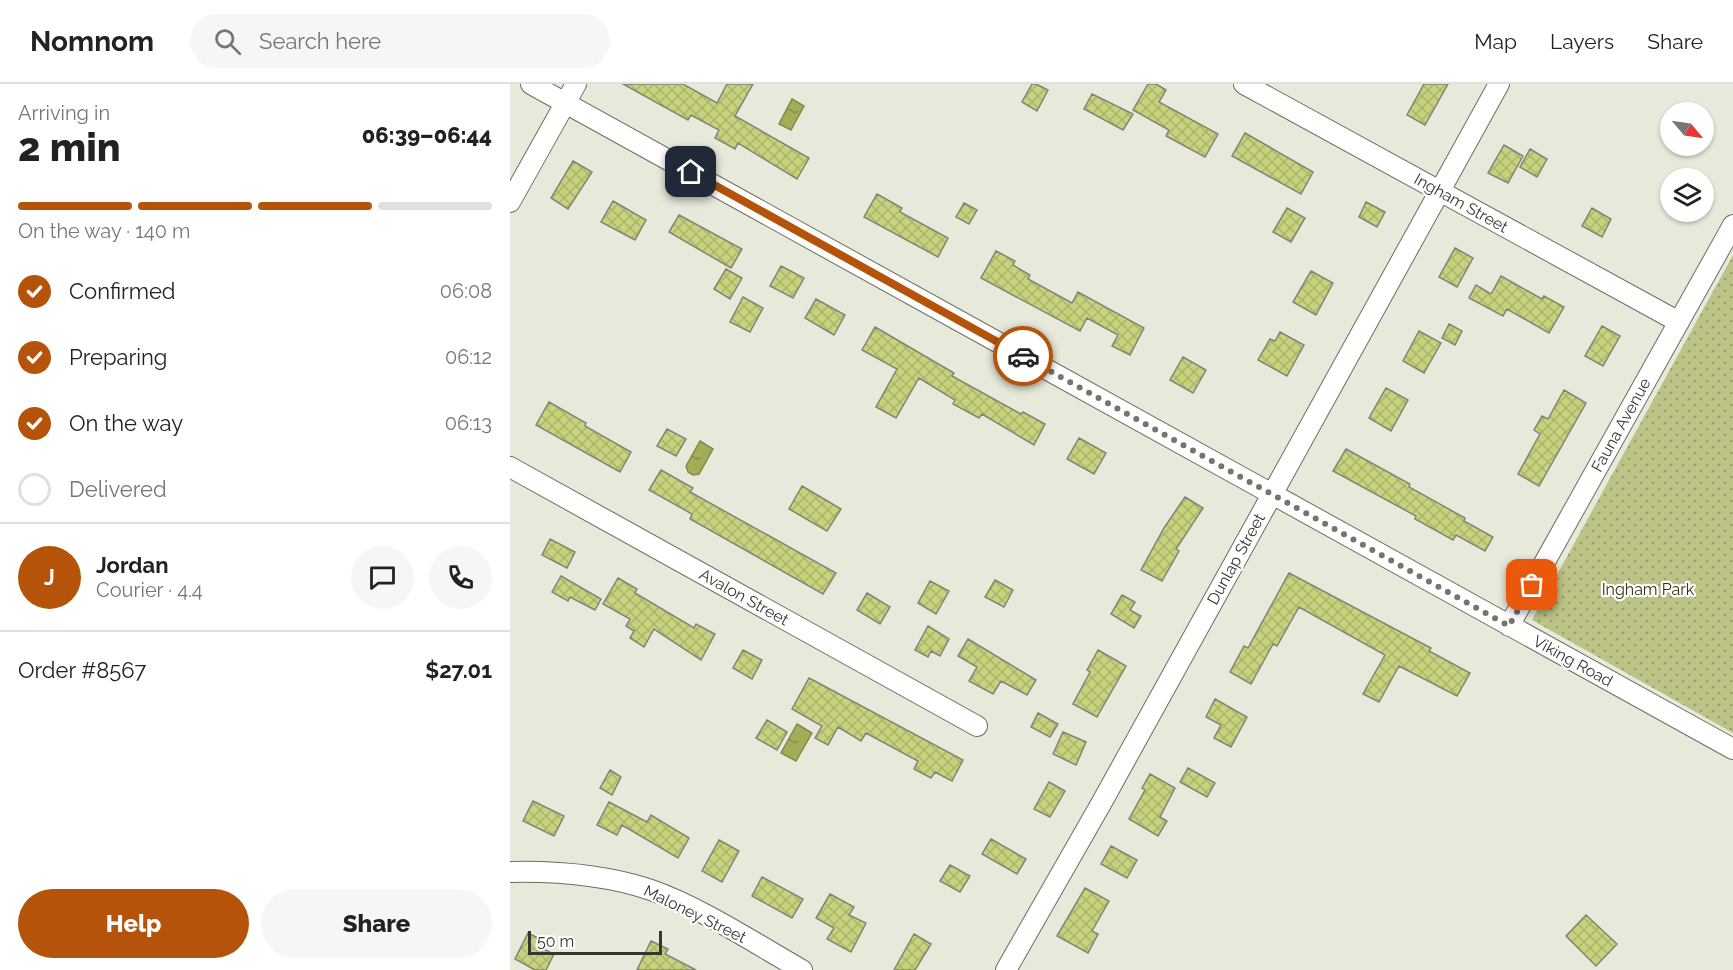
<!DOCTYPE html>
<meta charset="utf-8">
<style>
:root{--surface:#fff;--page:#f6f6f6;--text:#222;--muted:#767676;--line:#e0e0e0;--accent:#b45309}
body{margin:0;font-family:Raleway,sans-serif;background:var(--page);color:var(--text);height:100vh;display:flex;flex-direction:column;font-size:22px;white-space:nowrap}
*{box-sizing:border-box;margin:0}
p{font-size:20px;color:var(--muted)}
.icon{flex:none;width:33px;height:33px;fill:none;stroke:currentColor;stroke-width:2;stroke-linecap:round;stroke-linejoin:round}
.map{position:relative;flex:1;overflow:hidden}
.details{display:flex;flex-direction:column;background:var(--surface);width:510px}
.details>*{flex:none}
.needle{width:39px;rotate:119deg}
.buttons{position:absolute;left:1150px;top:18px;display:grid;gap:12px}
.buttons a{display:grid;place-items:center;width:54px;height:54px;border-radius:50%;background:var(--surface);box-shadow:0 2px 4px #0004;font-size:30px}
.scale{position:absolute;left:18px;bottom:15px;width:134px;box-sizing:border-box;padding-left:6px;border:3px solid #363731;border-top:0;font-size:16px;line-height:21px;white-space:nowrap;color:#363731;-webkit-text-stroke:4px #fff;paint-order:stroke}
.pin{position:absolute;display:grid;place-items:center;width:51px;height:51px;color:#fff;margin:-26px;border-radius:12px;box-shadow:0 3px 9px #0006}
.courier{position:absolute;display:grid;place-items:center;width:60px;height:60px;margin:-30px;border:4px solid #b45309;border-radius:50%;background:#fff;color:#222;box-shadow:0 2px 8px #0007}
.summary em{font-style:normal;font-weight:800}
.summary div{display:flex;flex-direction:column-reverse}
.summary{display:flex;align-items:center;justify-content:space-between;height:102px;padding:0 18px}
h1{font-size:39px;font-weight:800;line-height:45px}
.bar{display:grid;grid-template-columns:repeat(4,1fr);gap:9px 6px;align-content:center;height:72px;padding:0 18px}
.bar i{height:8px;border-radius:4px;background:var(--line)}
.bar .on{background:var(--accent)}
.bar p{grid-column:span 4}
.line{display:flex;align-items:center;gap:15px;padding:0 18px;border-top:2px solid var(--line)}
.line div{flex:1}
.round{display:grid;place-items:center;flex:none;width:63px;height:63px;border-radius:32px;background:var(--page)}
ol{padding:0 18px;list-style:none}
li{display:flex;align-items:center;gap:18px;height:66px}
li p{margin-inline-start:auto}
li .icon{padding:6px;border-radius:50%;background:var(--accent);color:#fff;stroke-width:4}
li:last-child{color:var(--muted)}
li i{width:33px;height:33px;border:3px solid var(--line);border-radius:50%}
.action{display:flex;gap:12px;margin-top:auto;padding:12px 18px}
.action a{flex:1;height:69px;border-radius:36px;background:var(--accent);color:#fff;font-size:24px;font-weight:800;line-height:69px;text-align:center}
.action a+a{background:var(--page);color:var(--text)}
header{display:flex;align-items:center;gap:36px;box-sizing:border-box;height:84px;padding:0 30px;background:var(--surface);border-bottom:2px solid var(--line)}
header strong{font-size:28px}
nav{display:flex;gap:33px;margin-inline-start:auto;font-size:21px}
.search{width:420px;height:54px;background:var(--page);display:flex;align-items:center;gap:15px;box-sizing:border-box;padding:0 21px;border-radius:33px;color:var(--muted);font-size:22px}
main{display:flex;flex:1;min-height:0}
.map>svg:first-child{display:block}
.park{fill:url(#park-dots)}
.water{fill:url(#water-ripples);stroke:#83894c;stroke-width:1.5}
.building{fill:url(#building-cross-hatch);stroke:#828477;stroke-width:1.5}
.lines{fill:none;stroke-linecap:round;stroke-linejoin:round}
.minor-casing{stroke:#6b6d60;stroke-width:22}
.minor{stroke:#fff;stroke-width:20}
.done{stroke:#74766c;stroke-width:6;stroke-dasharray:0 10.8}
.route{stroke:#b45309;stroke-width:8}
.labels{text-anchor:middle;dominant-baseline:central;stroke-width:4.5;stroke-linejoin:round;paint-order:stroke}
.street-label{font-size:16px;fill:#363731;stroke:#fff}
.park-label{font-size:16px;fill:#30330e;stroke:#fff}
</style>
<header>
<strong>Nomnom</strong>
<div class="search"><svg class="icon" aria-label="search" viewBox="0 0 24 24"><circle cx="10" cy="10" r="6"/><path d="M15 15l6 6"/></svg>Search here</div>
<nav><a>Map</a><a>Layers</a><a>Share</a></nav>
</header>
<main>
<section class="details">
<div class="summary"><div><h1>2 min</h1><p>Arriving in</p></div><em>06:39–06:44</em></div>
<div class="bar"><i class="on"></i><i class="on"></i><i class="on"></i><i></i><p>On the way · 140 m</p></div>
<ol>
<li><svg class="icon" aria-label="check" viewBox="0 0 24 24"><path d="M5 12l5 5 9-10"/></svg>Confirmed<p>06:08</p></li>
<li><svg class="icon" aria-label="check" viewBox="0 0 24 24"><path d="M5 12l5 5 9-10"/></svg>Preparing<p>06:12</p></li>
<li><svg class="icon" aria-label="check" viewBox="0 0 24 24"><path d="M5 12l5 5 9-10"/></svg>On the way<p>06:13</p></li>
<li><i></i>Delivered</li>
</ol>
<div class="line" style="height:108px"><b class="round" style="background:var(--accent);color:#fff">J</b><div><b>Jordan</b><p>Courier · 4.4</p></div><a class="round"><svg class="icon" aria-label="chat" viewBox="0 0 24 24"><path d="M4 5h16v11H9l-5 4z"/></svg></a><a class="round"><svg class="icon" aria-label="phone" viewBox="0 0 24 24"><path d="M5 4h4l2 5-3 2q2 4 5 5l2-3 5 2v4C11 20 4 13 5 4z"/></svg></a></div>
<div class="line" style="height:78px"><div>Order #8567</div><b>$27.01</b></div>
<div class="action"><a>Help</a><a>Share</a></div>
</section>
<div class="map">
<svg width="1223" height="886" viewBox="0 0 1223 886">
<defs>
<pattern id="park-dots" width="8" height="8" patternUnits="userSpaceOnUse" patternTransform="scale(1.5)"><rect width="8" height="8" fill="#bdc387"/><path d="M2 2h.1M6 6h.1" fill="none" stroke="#9a9f6f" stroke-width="1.8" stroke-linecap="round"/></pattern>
<pattern id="water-ripples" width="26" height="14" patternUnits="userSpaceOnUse" patternTransform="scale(1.5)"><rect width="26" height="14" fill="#a4ac57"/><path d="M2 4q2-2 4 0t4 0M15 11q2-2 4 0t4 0" fill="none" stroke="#868d49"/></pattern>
<pattern id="building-cross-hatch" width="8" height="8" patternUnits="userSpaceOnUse" patternTransform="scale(1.5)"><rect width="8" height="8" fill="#c8d17b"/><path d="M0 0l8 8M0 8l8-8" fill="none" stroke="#acb46b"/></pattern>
</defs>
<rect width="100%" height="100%" fill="#e7eadb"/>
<path class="park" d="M 1223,171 L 1223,649 L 1022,536 Z"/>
<path class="water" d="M 282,15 L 294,22 L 281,46 L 269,40 Z
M 190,357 L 203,365 L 189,390 L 183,391 L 178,388 L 176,382 Z
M 287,640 L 302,649 L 286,677 L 271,669 Z"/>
<path class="building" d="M 113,0 L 173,0 L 207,19 L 217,0 L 243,0 L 225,32 L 299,74 L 287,95 L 228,59 L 225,65 L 205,54 L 209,46 L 181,31 L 178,36 Z
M 522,0 L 526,0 L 538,6 L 527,27 L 512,18 Z
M 638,0 L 646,0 L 656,6 L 649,18 L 708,50 L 695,73 L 656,52 L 659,46 L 623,26 Z
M 914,0 L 938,0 L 915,41 L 897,31 Z
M 582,10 L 623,30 L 613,46 L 574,25 Z
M 735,49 L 803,88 L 791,110 L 722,72 Z
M 994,61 L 1013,72 L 998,99 L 978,89 Z
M 1020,65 L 1037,75 L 1027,93 L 1010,83 Z
M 63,77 L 82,88 L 58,125 L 41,114 Z
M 367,110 L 392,124 L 390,128 L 438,154 L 428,173 L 354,133 Z
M 103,117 L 136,136 L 125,156 L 91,138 Z
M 856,118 L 875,128 L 867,143 L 849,133 Z
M 454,119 L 467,126 L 459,140 L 446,133 Z
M 777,124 L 795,134 L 781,158 L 763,148 Z
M 1082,124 L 1101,135 L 1092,153 L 1072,142 Z
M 169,131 L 232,165 L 221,184 L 159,148 Z
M 945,164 L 963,174 L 947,203 L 929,193 Z
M 486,167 L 505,177 L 503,181 L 520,191 L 518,195 L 562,219 L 568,208 L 634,244 L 620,271 L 602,262 L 608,251 L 577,234 L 570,247 L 471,194 Z
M 271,182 L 294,194 L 283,214 L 260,202 Z
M 216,185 L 232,194 L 220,215 L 204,205 Z
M 801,187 L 823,199 L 806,231 L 783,218 Z
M 991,192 L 1032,215 L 1034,212 L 1054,223 L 1039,249 L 997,225 L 993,232 L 959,214 L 966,201 L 981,210 Z
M 233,213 L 253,224 L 240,248 L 220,238 Z
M 306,215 L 335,231 L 324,251 L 295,234 Z
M 939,240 L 952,247 L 945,261 L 932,254 Z
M 1092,242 L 1110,252 L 1093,282 L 1075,272 Z
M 365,243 L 444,289 L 442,292 L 511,330 L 513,328 L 535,340 L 524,361 L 472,330 L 469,334 L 443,320 L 445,316 L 409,294 L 386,334 L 366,323 L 387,285 L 352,266 Z
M 909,247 L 931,259 L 914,289 L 893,277 Z
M 770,248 L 794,261 L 777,292 L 748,276 L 760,255 L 765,257 Z
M 673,273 L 696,286 L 683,309 L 660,296 Z
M 876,304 L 898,316 L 881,347 L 859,334 Z
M 1054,306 L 1076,319 L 1029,402 L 1008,390 L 1030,350 L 1024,346 L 1032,332 L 1038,335 Z
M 39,318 L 76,339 L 75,342 L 121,368 L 110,388 L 26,341 Z
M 157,345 L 176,355 L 166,372 L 147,362 Z
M 569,354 L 596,369 L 584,390 L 557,375 Z
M 836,365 L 900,400 L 899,403 L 955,434 L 954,437 L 983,453 L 975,467 L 946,451 L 943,456 L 905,435 L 906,432 L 823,387 Z
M 151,386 L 183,404 L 180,408 L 326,489 L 313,510 L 180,435 L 182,430 L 139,406 Z
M 292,402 L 331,425 L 317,447 L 279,425 Z
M 675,413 L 693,424 L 666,465 L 669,467 L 652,497 L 631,486 L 654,444 Z
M 40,455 L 65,468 L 57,484 L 32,471 Z
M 779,489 L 921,564 L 919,567 L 960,589 L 947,612 L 889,582 L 869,618 L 853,610 L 875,571 L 789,523 L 767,562 L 763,560 L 741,600 L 720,588 L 734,562 L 738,564 Z
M 51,492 L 91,515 L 85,526 L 60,513 L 58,517 L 42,508 Z
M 108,494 L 127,505 L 125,509 L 184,544 L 186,540 L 205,550 L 191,576 L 144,545 L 134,563 L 120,554 L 124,547 L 116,542 L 120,535 L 93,520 Z
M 485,496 L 503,506 L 494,523 L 475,513 Z
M 420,497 L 439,507 L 426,530 L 408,519 Z
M 357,509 L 380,523 L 370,540 L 347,526 Z
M 612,511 L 625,518 L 620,526 L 631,532 L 624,544 L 601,530 Z
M 418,542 L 439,555 L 430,572 L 421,567 L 418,573 L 405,566 Z
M 458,555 L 526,596 L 517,611 L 491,597 L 483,610 L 459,597 L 467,583 L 448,572 Z
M 233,566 L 252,576 L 242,595 L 223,584 Z
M 588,566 L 616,582 L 587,633 L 563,620 L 580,588 L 577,586 Z
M 299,594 L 453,676 L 442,697 L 425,688 L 421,694 L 404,685 L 408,677 L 356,649 L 351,657 L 328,643 L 318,661 L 305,654 L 312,642 L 282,625 Z
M 705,615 L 737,633 L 721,663 L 704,654 L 711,641 L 696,633 Z
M 528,629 L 548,640 L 540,653 L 521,643 Z
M 257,636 L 277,648 L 267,666 L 246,654 Z
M 553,648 L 576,658 L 566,681 L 543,670 Z
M 678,684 L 705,699 L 697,713 L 670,698 Z
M 100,686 L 111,693 L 102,711 L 90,704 Z
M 640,690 L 665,704 L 650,733 L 657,737 L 648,752 L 619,735 L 635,706 L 632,704 Z
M 539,698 L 555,707 L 540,733 L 524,725 Z
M 23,717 L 54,732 L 44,752 L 13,737 Z
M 99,718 L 137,738 L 141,731 L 179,754 L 168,774 L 112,741 L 107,751 L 87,741 Z
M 481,755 L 516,775 L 507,790 L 472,770 Z
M 209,756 L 229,767 L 212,798 L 192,787 Z
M 601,762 L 627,776 L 617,794 L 591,780 Z
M 440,781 L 460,792 L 450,808 L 430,797 Z
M 252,793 L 293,815 L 282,834 L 242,812 Z
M 575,804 L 599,817 L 582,847 L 588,850 L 578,869 L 547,852 Z
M 320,810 L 344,823 L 339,831 L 356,839 L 341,868 L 317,855 L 324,844 L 306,834 Z
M 1076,831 L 1107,860 L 1086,882 L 1056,852 Z
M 18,849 L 32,856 L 29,863 L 44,870 L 36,886 L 25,886 L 5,875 Z
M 404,850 L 421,860 L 405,886 L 384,886 Z
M 141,857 L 158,865 L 155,870 L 186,886 L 127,886 Z"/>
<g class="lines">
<g class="minor-casing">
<path id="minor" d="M 21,0 L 1223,665
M 734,0 L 1169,238
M 0,118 L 66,0
M 0,383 L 467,642
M 999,542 L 1223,141
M 0,788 C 47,787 96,791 141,806 C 190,823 246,860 292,886
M 496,886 L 592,718 L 989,0"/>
</g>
<use href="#minor" class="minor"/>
</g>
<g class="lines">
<path class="done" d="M 513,272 L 999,542 L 1022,501"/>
<path class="route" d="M 181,88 L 513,272"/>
</g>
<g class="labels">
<g class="street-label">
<text transform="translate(951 119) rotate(29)">Ingham Street</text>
<text transform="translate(1111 341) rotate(-61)">Fauna Avenue</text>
<text transform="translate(726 475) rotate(-61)">Dunlap Street</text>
<text transform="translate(234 513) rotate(29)">Avalon Street</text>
<text transform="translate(1063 577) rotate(29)">Viking Road</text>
<text transform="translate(185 830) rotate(26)">Maloney Street</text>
</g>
<g class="park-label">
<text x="1138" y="505">Ingham Park</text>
</g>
</g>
</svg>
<div class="buttons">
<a><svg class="needle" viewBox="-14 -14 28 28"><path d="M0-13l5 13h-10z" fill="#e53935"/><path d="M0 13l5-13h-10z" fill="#767676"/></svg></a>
<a><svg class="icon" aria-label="layers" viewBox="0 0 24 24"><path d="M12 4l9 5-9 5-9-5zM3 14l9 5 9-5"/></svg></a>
</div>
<div class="scale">50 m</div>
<div class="pin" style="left:1022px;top:501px;background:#ea580c"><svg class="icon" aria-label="bag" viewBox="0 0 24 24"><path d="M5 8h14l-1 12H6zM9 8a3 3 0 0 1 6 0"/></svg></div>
<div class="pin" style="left:181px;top:88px;background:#1f2937"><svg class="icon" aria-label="home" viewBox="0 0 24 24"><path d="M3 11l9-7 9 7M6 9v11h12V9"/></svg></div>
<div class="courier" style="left:513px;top:272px"><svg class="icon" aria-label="car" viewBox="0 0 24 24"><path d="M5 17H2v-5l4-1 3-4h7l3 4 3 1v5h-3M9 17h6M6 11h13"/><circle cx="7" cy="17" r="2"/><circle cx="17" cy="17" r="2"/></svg></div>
</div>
</main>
